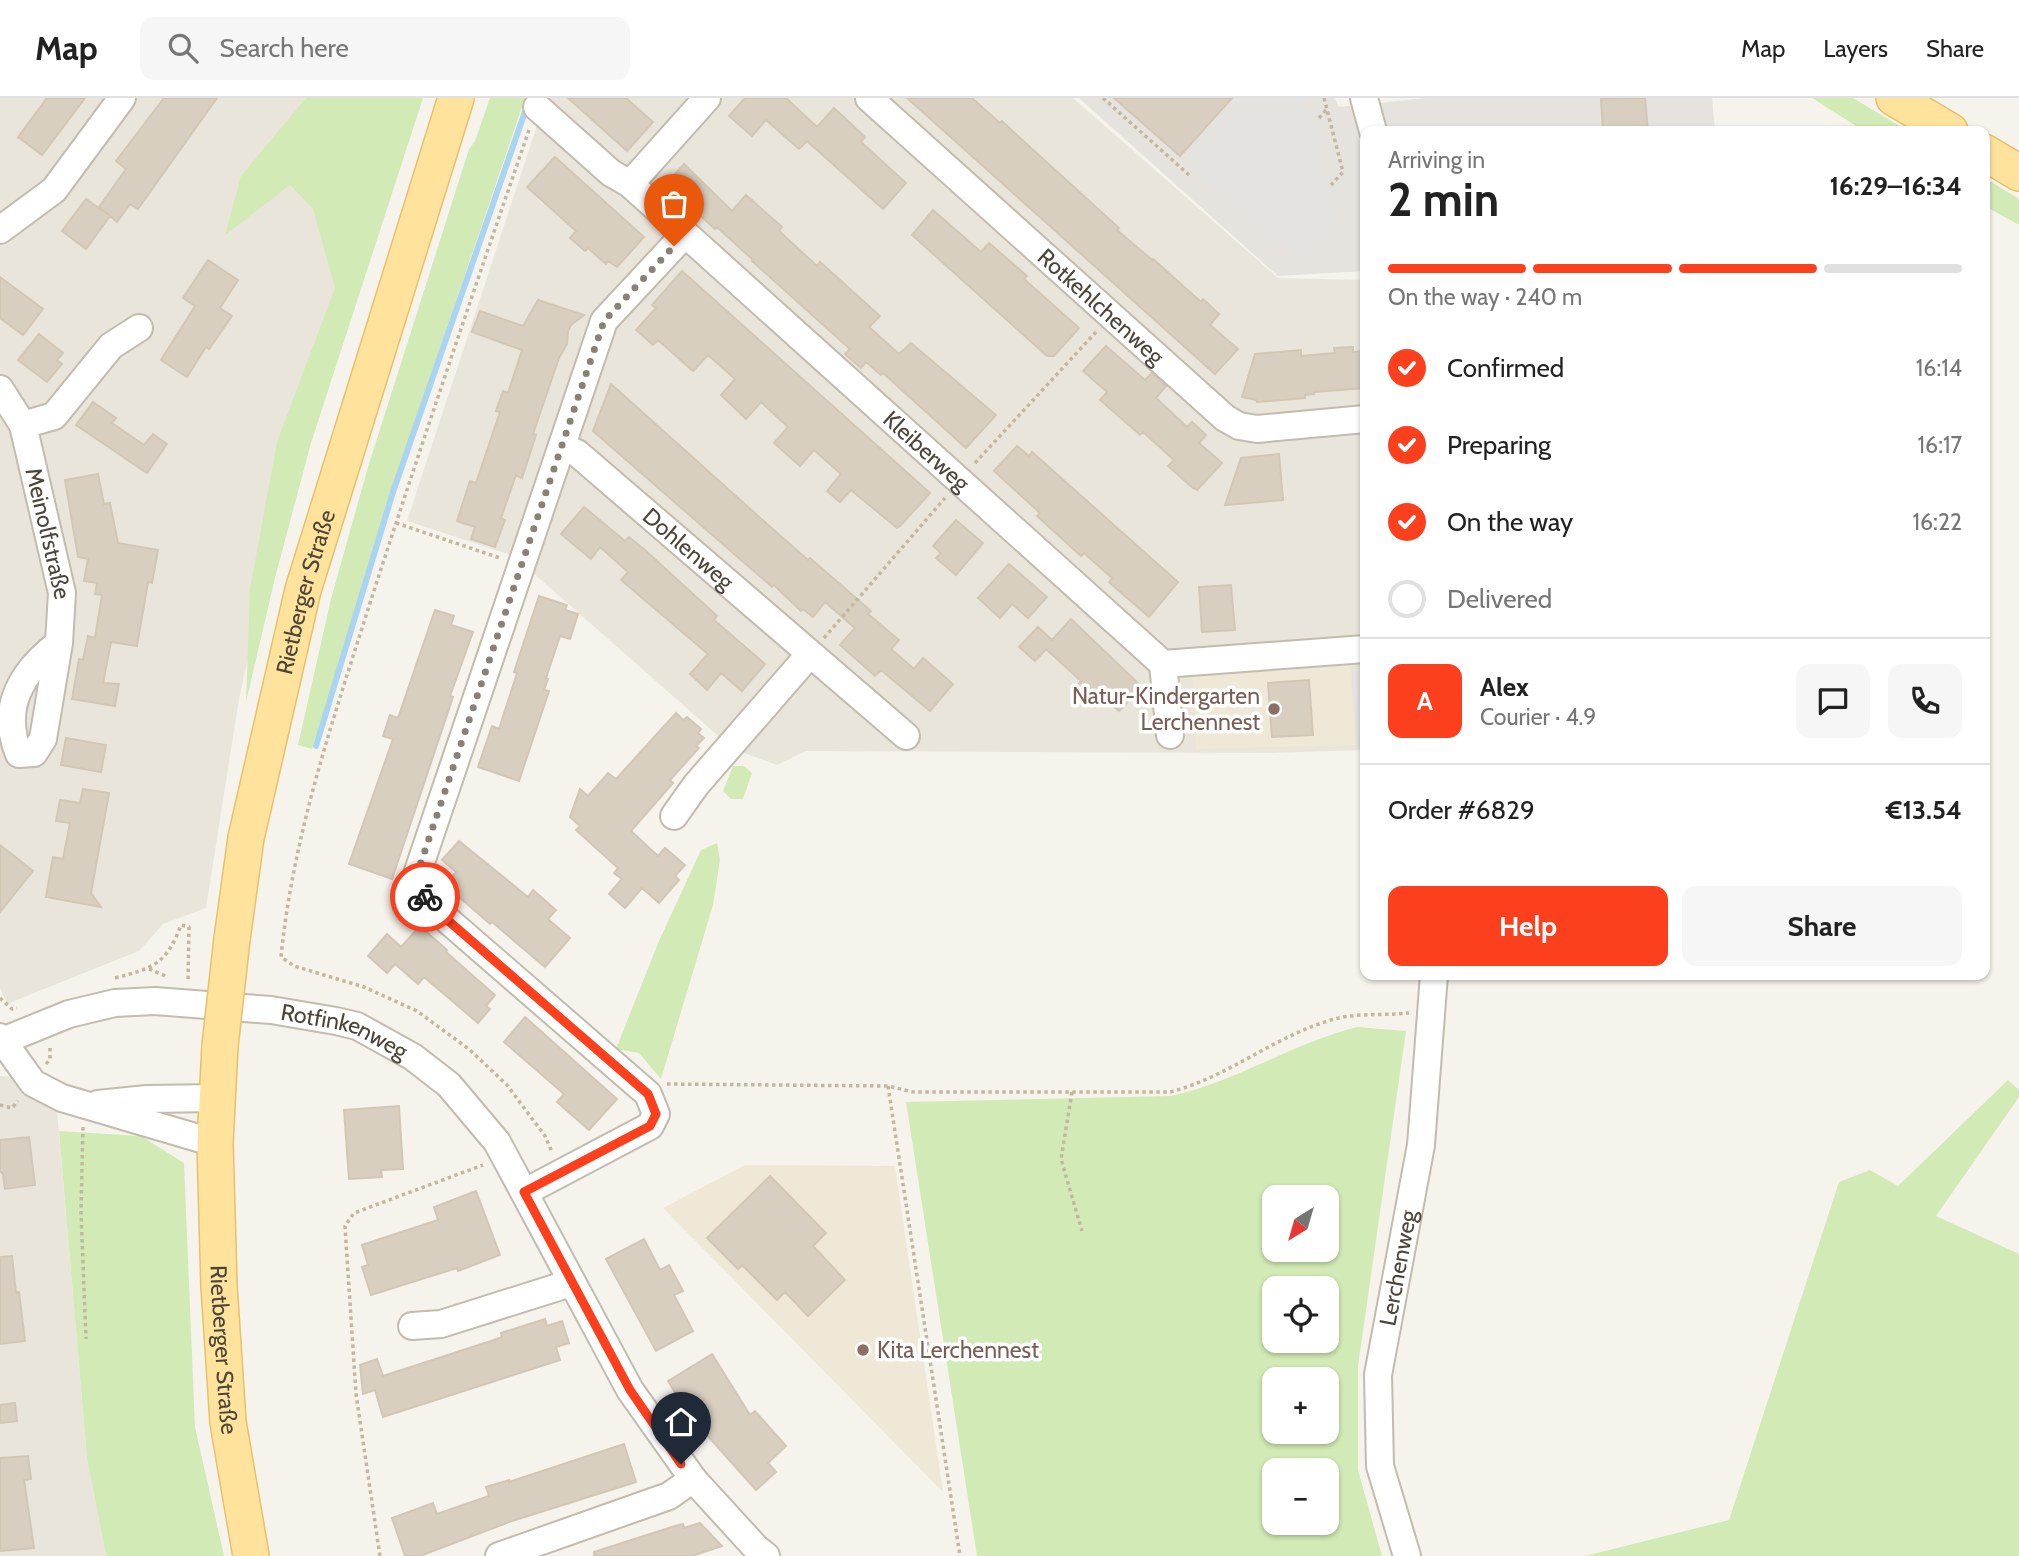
<!DOCTYPE html>
<meta charset="utf-8">
<style>
:root{--surface:#fff;--page:#f6f6f6;--text:#222;--muted:#767676;--line:#e0e0e0;--accent:#fc3f1d}
body{margin:0;font-family:Cabin,sans-serif;background:var(--page);color:var(--text);height:100vh;display:flex;flex-direction:column;font-size:26px;white-space:nowrap}
*{box-sizing:border-box;margin:0}
p{font-size:23px;color:var(--muted)}
.icon{flex:none;width:38px;height:38px;fill:none;stroke:currentColor;stroke-width:2;stroke-linecap:round;stroke-linejoin:round}
.map{position:relative;flex:1;overflow:hidden}
.details{position:absolute;left:1360px;top:28px;width:630px;height:854px;display:flex;flex-direction:column;background:var(--surface);border-radius:14px;box-shadow:0 2px 5px #0004}
.details>*{flex:none}
.needle{width:46px;rotate:217deg}
.fabs{position:absolute;left:1262px;top:1087px;display:grid;gap:14px}
.fabs a{display:grid;place-items:center;width:77px;height:77px;border-radius:14px;background:var(--surface);box-shadow:0 2px 5px #0004;font-size:35px}
.pin{position:absolute;display:grid;place-items:center;width:60px;height:60px;color:#fff;margin:-72px -30px;border-radius:50% 50% 50% 0;rotate:-45deg;box-shadow:0 0 7px #0007}
.pin .icon{rotate:45deg}
.courier{position:absolute;display:grid;place-items:center;width:70px;height:70px;margin:-35px;border:5px solid #fc3f1d;border-radius:50%;background:#fff;color:#222;box-shadow:0 2px 9px #0007}
.summary em{font-style:normal;font-weight:800}
.summary div{display:flex;flex-direction:column-reverse}
.summary{display:flex;align-items:center;justify-content:space-between;height:119px;padding:0 28px}
h1{font-size:46px;font-weight:800;line-height:52px}
.bar{display:grid;grid-template-columns:repeat(4,1fr);gap:10px 7px;align-content:center;height:84px;padding:0 28px}
.bar i{height:9px;border-radius:5px;background:var(--line)}
.bar .on{background:var(--accent)}
.bar p{grid-column:span 4}
.line{display:flex;align-items:center;gap:18px;padding:0 28px;border-top:2px solid var(--line)}
.line div{flex:1}
.round{display:grid;place-items:center;flex:none;width:74px;height:74px;border-radius:14px;background:var(--page)}
ol{padding:0 28px;list-style:none}
li{display:flex;align-items:center;gap:21px;height:77px}
li p{margin-inline-start:auto}
li .icon{padding:7px;border-radius:50%;background:var(--accent);color:#fff;stroke-width:4}
li:last-child{color:var(--muted)}
li i{width:38px;height:38px;border:4px solid var(--line);border-radius:50%}
.cta{display:flex;gap:14px;margin-top:auto;padding:14px 28px}
.cta a{flex:1;height:80px;border-radius:14px;background:var(--accent);color:#fff;font-size:28px;font-weight:800;line-height:80px;text-align:center}
.cta a+a{background:var(--page);color:var(--text)}
header{display:flex;align-items:center;gap:42px;box-sizing:border-box;height:98px;padding:0 35px;background:var(--surface);border-bottom:2px solid var(--line)}
header strong{font-size:33px}
nav{display:flex;gap:38px;margin-inline-start:auto;font-size:24px}
.search{width:490px;height:63px;background:var(--page);display:flex;align-items:center;gap:18px;box-sizing:border-box;padding:0 24px;border-radius:14px;color:var(--muted);font-size:26px}
.map>svg:first-child{display:block}
.residential{fill:#eae5da}
.industrial{fill:#e6e2dd}
.education{fill:#efe8d6}
.green{fill:#d2eab5;fill-rule:evenodd}
.parking{fill:#e5e3e0}
.lines{fill:none;stroke-linecap:round;stroke-linejoin:round}
.stream{stroke:#a9d4f2;stroke-width:6}
.building{fill:#d8cfc1;stroke:#d3c7b4;stroke-width:2}
.minor-casing{stroke:#c2bbae;stroke-width:30}
.major-casing{stroke:#e6c16a;stroke-width:38}
.path{stroke:#c4b79f;stroke-width:3.5;stroke-dasharray:3.5 3.5;stroke-linecap:butt}
.minor{stroke:#fff;stroke-width:26}
.major{stroke:#ffe39c;stroke-width:35}
.major-bridge-casing{stroke:#e6c16a;stroke-width:38;stroke-linecap:butt}
.major-bridge{stroke:#ffe39c;stroke-width:35}
.done{stroke:#878178;stroke-width:7;stroke-dasharray:0 12.6}
.route{stroke:#fc3f1d;stroke-width:9}
.education-dot{fill:#8d6e63;stroke:#fff;stroke-width:2.5}
.labels{text-anchor:middle;dominant-baseline:central;stroke-width:7;stroke-linejoin:round;paint-order:stroke}
.street-label{font-size:23px;fill:#4b4439;stroke:#fff}
.education-label{font-size:23px;fill:#785e54;stroke:#fff;text-anchor:end}
</style>
<header>
<strong>Map</strong>
<div class="search"><svg class="icon" aria-label="search" viewBox="0 0 24 24"><circle cx="10" cy="10" r="6"/><path d="M15 15l6 6"/></svg>Search here</div>
<nav><a>Map</a><a>Layers</a><a>Share</a></nav>
</header>
<div class="map">
<svg width="2019" height="1458" viewBox="0 0 2019 1458">
<rect width="100%" height="100%" fill="#f6f3ec"/>
<path class="residential" d="M 0,0 L 408,0 L 266,479 L 239,601 L 206,810 L 163,826 L 139,853 L 7,906 L 0,890 Z
M 546,0 L 1073,0 L 1278,180 L 1365,182 L 1365,652 L 1268,655 L 806,653 L 777,667 L 733,651 L 514,458 L 407,423 Z
M 0,978 L 16,979 L 57,1012 L 87,1360 L 106,1458 L 0,1458 Z"/>
<path class="industrial" d="M 1079,0 L 1335,0 L 1339,9 L 1426,0 L 1712,0 L 1715,33 L 1365,33 L 1365,173 L 1278,178 Z"/>
<path class="education" d="M 1349,560 L 1356,647 L 1196,651 L 1193,574 Z
M 745,1067 L 895,1068 L 943,1394 L 663,1110 Z"/>
<path class="green" d="M 306,0 L 423,0 L 311,345 L 275,480 L 246,604 L 250,491 L 277,344 L 335,190 L 313,111 L 290,87 L 225,137 L 241,78 Z
M 490,0 L 525,0 L 414,327 L 312,651 L 298,647 L 331,501 L 368,369 L 469,51 L 475,43 Z
M 1812,0 L 1853,0 L 1908,33 L 1864,33 Z
M 1985,80 L 2019,101 L 2019,127 L 1985,108 Z
M 733,668 L 744,668 L 752,675 L 743,701 L 731,701 L 723,693 Z
M 717,745 L 720,762 L 713,807 L 661,981 L 639,955 L 616,951 L 659,843 L 701,752 Z
M 1357,929 L 1406,933 L 1358,1268 L 1358,1372 L 1382,1458 L 977,1458 L 906,1004 L 1171,998 C 1236,984 1293,945 1357,929 ZM 1326,1099 L 1326,1152 L 1274,1152 L 1274,1099 ZM 1274,1190 L 1326,1190 L 1326,1242 L 1274,1242 ZM 1326,1281 L 1326,1334 L 1274,1334 L 1274,1281 ZM 1326,1372 L 1326,1424 L 1274,1424 L 1274,1372 Z
M 2008,982 L 2019,992 L 2019,999 L 1936,1118 L 2019,1156 L 2019,1458 L 1585,1458 L 1729,1422 L 1839,1084 L 1870,1072 L 1898,1088 Z
M 59,1033 L 141,1038 L 184,1065 L 195,1329 L 224,1458 L 106,1458 L 87,1360 Z"/>
<path class="parking" d="M 1235,0 L 1306,0 L 1303,5 L 1328,27 L 1312,45 L 1325,57 L 1313,71 L 1339,93 L 1324,110 L 1337,122 L 1300,164 L 1182,60 Z
M 1351,572 L 1365,573 L 1365,648 L 1357,648 Z"/>
<g class="lines">
<path class="stream" d="M 316,648 L 393,394 L 527,8"/>
</g>
<path class="building" d="M 47,0 L 85,0 L 42,57 L 18,39 Z
M 164,0 L 217,0 L 138,111 L 130,106 L 117,124 L 110,118 L 86,151 L 62,133 L 86,101 L 110,118 L 99,109 L 126,71 L 116,63 Z
M 568,0 L 626,0 L 653,24 L 627,53 Z
M 745,0 L 786,0 L 817,29 L 834,10 L 865,39 L 861,44 L 906,85 L 883,111 L 807,43 L 799,51 L 766,22 L 752,38 L 729,18 Z
M 907,0 L 972,0 L 1000,25 L 1002,23 L 1019,39 L 1119,130 L 1117,132 L 1152,162 L 1153,161 L 1201,204 L 1203,201 L 1219,216 L 1210,227 L 1238,251 L 1215,276 Z
M 1114,0 L 1232,0 L 1180,58 Z
M 1645,0 L 1648,33 L 1603,33 L 1601,1 Z
M 555,59 L 644,139 L 617,169 L 608,163 L 606,166 L 588,150 L 585,153 L 570,140 L 576,133 L 527,89 Z
M 684,66 L 732,113 L 746,97 L 782,129 L 779,133 L 817,168 L 820,164 L 880,218 L 869,229 L 899,256 L 911,245 L 996,317 L 966,350 L 883,275 L 881,277 L 866,264 L 861,270 L 845,256 L 850,251 L 752,163 L 753,162 L 717,129 L 715,131 L 666,86 Z
M 933,112 L 981,154 L 989,145 L 1027,178 L 1024,181 L 1079,230 L 1054,258 L 1047,258 L 912,137 Z
M 208,162 L 238,182 L 220,210 L 232,218 L 209,251 L 206,249 L 187,279 L 161,262 L 195,208 L 183,200 Z
M 682,173 L 930,395 L 901,427 L 897,430 L 851,392 L 840,404 L 827,393 L 841,376 L 814,352 L 800,368 L 774,345 L 788,329 L 761,304 L 746,321 L 721,297 L 735,281 L 708,257 L 693,273 L 658,242 L 653,247 L 636,232 L 656,210 L 652,207 Z
M 0,179 L 43,211 L 23,237 L 0,220 Z
M 538,202 L 584,217 L 571,227 L 568,233 L 567,246 L 559,260 L 533,336 L 536,337 L 522,380 L 516,377 L 501,420 L 505,422 L 495,449 L 471,441 L 475,429 L 457,423 L 470,383 L 476,385 L 500,314 L 496,313 L 503,293 L 508,295 L 522,252 L 472,234 L 480,213 L 523,228 Z
M 39,236 L 63,255 L 57,262 L 62,266 L 47,284 L 18,262 Z
M 1106,248 L 1145,282 L 1152,275 L 1166,288 L 1156,300 L 1187,329 L 1192,324 L 1206,337 L 1199,345 L 1222,365 L 1197,392 L 1195,390 L 1194,391 L 1168,368 L 1174,362 L 1143,334 L 1140,337 L 1100,302 L 1107,294 L 1083,273 Z
M 1353,249 L 1353,254 L 1363,253 L 1365,290 L 1314,294 L 1314,296 L 1305,297 L 1305,300 L 1257,304 L 1256,302 L 1242,299 L 1255,256 L 1301,252 L 1301,258 L 1335,255 L 1334,250 Z
M 611,286 L 776,434 L 808,462 L 810,460 L 871,513 L 868,516 L 899,542 L 891,551 L 914,571 L 923,560 L 953,586 L 930,613 L 881,572 L 875,578 L 840,547 L 855,530 L 825,504 L 813,519 L 803,511 L 801,513 L 774,487 L 772,489 L 593,333 Z
M 93,304 L 116,320 L 112,325 L 144,347 L 153,336 L 167,346 L 147,375 L 76,327 Z
M 1017,348 L 1029,358 L 1032,354 L 1178,484 L 1149,519 L 1109,484 L 1112,480 L 1084,455 L 1081,458 L 1037,418 L 1040,415 L 994,373 Z
M 1279,356 L 1283,402 L 1225,407 L 1241,360 Z
M 98,376 L 104,406 L 110,405 L 118,445 L 158,452 L 152,485 L 148,484 L 137,548 L 111,544 L 103,585 L 119,586 L 115,608 L 72,601 L 79,561 L 83,562 L 88,538 L 95,540 L 102,497 L 95,496 L 97,485 L 84,483 L 88,461 L 78,459 L 65,382 Z
M 584,409 L 625,443 L 629,439 L 646,453 L 717,518 L 714,522 L 765,566 L 742,593 L 721,575 L 707,592 L 690,576 L 708,556 L 621,482 L 628,474 L 600,449 L 591,461 L 561,436 Z
M 956,422 L 983,445 L 956,477 L 936,460 L 941,455 L 933,448 Z
M 1009,466 L 1047,499 L 1028,520 L 1012,506 L 1000,520 L 978,500 Z
M 1231,487 L 1235,532 L 1202,534 L 1199,489 Z
M 539,498 L 567,507 L 565,512 L 578,516 L 570,541 L 560,538 L 546,580 L 548,581 L 544,592 L 549,593 L 519,683 L 478,669 L 492,628 L 499,631 L 517,575 L 514,574 Z
M 435,512 L 454,518 L 451,527 L 473,534 L 450,598 L 453,599 L 392,781 L 349,766 L 393,641 L 383,638 L 390,617 L 398,620 Z
M 1071,521 L 1142,589 L 1119,613 L 1102,598 L 1096,605 L 1077,588 L 1081,583 L 1046,551 L 1035,563 L 1019,549 L 1038,529 L 1052,542 Z
M 1309,582 L 1313,637 L 1272,639 L 1268,585 Z
M 676,615 L 683,622 L 687,619 L 701,631 L 698,635 L 704,640 L 696,648 L 699,650 L 670,682 L 673,685 L 631,733 L 658,758 L 665,750 L 685,767 L 675,778 L 679,782 L 659,805 L 642,790 L 625,810 L 609,796 L 622,781 L 614,775 L 618,770 L 576,732 L 580,728 L 570,719 L 580,691 L 588,698 L 608,675 L 616,681 Z
M 66,640 L 106,647 L 101,674 L 61,667 Z
M 83,691 L 109,695 L 91,795 L 101,809 L 46,799 L 53,759 L 63,761 L 70,725 L 56,723 L 60,702 L 80,705 Z
M 459,743 L 528,799 L 533,792 L 556,812 L 548,821 L 570,840 L 545,869 L 492,824 L 490,826 L 445,787 L 456,774 L 442,762 Z
M 0,747 L 33,773 L 0,814 Z
M 420,828 L 447,852 L 446,854 L 495,897 L 486,908 L 490,911 L 478,925 L 424,879 L 418,886 L 395,866 L 387,875 L 368,858 L 387,836 L 401,849 Z
M 525,919 L 617,1001 L 589,1032 L 557,1004 L 564,996 L 504,944 Z
M 399,1008 L 403,1071 L 381,1072 L 382,1079 L 349,1081 L 344,1012 Z
M 29,1039 L 35,1087 L 5,1091 L 3,1076 L 0,1073 L 0,1042 Z
M 770,1078 L 826,1135 L 813,1148 L 845,1182 L 808,1218 L 785,1194 L 777,1202 L 742,1167 L 738,1171 L 707,1140 Z
M 476,1093 L 500,1157 L 458,1173 L 457,1170 L 371,1197 L 362,1169 L 368,1167 L 362,1147 L 438,1122 L 434,1109 Z
M 644,1141 L 660,1172 L 669,1167 L 683,1193 L 674,1197 L 693,1233 L 656,1253 L 606,1161 Z
M 12,1158 L 16,1195 L 19,1194 L 25,1243 L 0,1246 L 0,1159 Z
M 545,1221 L 547,1228 L 562,1223 L 569,1245 L 556,1249 L 560,1262 L 383,1319 L 375,1292 L 363,1296 L 360,1267 L 377,1261 L 383,1278 L 491,1243 L 502,1239 L 501,1235 Z
M 712,1256 L 750,1317 L 755,1313 L 786,1348 L 768,1365 L 776,1374 L 756,1392 L 698,1327 L 696,1328 L 668,1283 Z
M 15,1305 L 17,1323 L 0,1325 L 0,1307 Z
M 624,1346 L 636,1384 L 512,1423 L 420,1458 L 405,1458 L 392,1420 L 433,1405 L 437,1416 L 489,1398 L 486,1389 L 509,1382 L 509,1384 Z
M 28,1358 L 31,1381 L 24,1382 L 34,1450 L 0,1453 L 0,1360 Z
M 700,1425 L 722,1448 L 692,1458 L 594,1458 L 594,1454 L 675,1428 L 683,1426 L 684,1430 Z"/>
<g class="lines">
<g class="minor-casing">
<g id="minor">
<path id="s1" d="M 869,0 L 1225,320 L 1239,328 L 1257,331 L 1365,321"/>
<path d="M 1364,0 L 1373,33"/>
<path id="s2" d="M 537,9 L 611,75 L 630,86 L 1163,566 L 1365,551"/>
<path d="M 630,86 L 707,0"/>
<path d="M 0,132 L 54,92 L 122,0"/>
<path id="s3" d="M 0,291 L 23,327 L 62,495 L 59,545 L 43,641 L 34,655 L 19,656 C 0,610 21,574 59,545"/>
<path d="M 23,327 L 54,318 L 111,248 L 139,230"/>
<path id="s4" d="M 562,349 L 577,355 L 906,638"/>
<path d="M 1163,566 L 1170,637"/>
<path d="M 674,718 L 696,687 L 809,557"/>
<path d="M 0,939 L 33,985 L 62,1000 L 215,1045"/>
<path id="s5" d="M 0,944 L 69,916 L 115,905 L 155,903 L 271,912 L 336,923 L 357,928 L 413,959 L 449,987 L 497,1044 L 630,1292 L 693,1381 L 756,1450 L 766,1458"/>
<path d="M 98,1006 L 147,1001 L 218,1000"/>
<path d="M 525,1094 L 650,1028 L 656,1016 L 648,996 L 429,806 L 415,782 L 604,223 L 685,136"/>
<path d="M 412,1228 L 441,1226 L 571,1185"/>
<path d="M 499,1458 L 669,1398 L 693,1381"/>
<path id="s6" d="M 1407,1458 L 1380,1368 L 1378,1277 L 1421,1047 L 1434,877"/>
</g>
</g>
<g class="major-casing">
<g id="major">
<path d="M 1894,0 L 1950,33"/>
<path d="M 1984,54 L 2019,75"/>
<path id="s7" d="M 232,841 L 246,740 L 303,492 L 456,0"/>
<path id="s8" d="M 220,948 L 215,1045 L 219,1188 L 228,1324 L 251,1458"/>
</g>
</g>
<path class="path" d="M 1103,0 L 1189,77
M 1324,0 L 1343,74 L 1331,87
M 1319,20 L 1327,11
M 529,32 C 475,189 421,347 370,505 C 333,622 293,737 281,859 L 294,868 L 364,889 L 417,913 L 470,952 L 507,987 L 545,1038 L 552,1054
M 975,365 L 1096,234
M 396,425 L 500,460
M 824,540 L 945,400
M 149,871 L 168,879
M 115,880 C 153,870 166,867 181,827 L 189,829 L 188,883
M 0,900 L 12,911 L 17,910
M 46,966 L 50,961 L 50,948
M 667,986 L 888,988 L 913,994 L 1170,994 C 1226,980 1272,940 1328,923 C 1353,914 1382,918 1409,915
M 888,988 L 960,1458
M 1072,994 L 1061,1061 L 1082,1133
M 0,1007 L 12,1010 L 18,1003
M 83,1029 L 81,1113 L 86,1241
M 380,1458 L 356,1296 L 345,1128 L 354,1115 L 483,1067"/>
<use href="#minor" class="minor"/>
<use href="#major" class="major"/>
<g class="major-bridge-casing">
<path id="major-bridge" d="M 220,948 L 232,841"/>
</g>
<use href="#major-bridge" class="major-bridge"/>
</g>
<g class="lines">
<path class="done" d="M 425,799 L 415,782 L 604,223 L 674,148"/>
<path class="route" d="M 425,799 L 429,806 L 648,996 L 656,1016 L 650,1028 L 524,1094 L 630,1292 L 681,1366"/>
</g>
<g class="education-dot">
<circle cx="1274" cy="611" r="7"/>
<circle cx="863" cy="1252" r="7"/>
</g>
<g class="labels">
<g class="street-label">
<text stroke="none"><textPath href="#s1" startOffset="312">Rotkehlchenweg</textPath></text>
<text stroke="none"><textPath href="#s2" startOffset="520">Kleiberweg</textPath></text>
<text stroke="none"><textPath href="#s3" startOffset="154">Meinolfstraße</textPath></text>
<text stroke="none"><textPath href="#s4" startOffset="163">Dohlenweg</textPath></text>
<text stroke="none"><textPath href="#s7" startOffset="355">Rietberger Straße</textPath></text>
<text stroke="none"><textPath href="#s5" startOffset="355">Rotfinkenweg</textPath></text>
<text stroke="none"><textPath href="#s6" startOffset="294">Lerchenweg</textPath></text>
<text stroke="none"><textPath href="#s8" startOffset="304">Rietberger Straße</textPath></text>
</g>
<g class="education-label">
<text x="1260" y="598">Natur-Kindergarten<tspan x="1260" dy="26">Lerchennest</tspan></text>
<text x="877" y="1252" text-anchor="start">Kita Lerchennest</text>
</g>
</g>
</svg>
<div class="fabs">
<a><svg class="needle" viewBox="-14 -14 28 28"><path d="M0-13l5 13h-10z" fill="#e53935"/><path d="M0 13l5-13h-10z" fill="#767676"/></svg></a>
<a><svg class="icon" aria-label="locate" viewBox="0 0 24 24"><circle cx="12" cy="12" r="6"/><path d="M12 2v4M12 18v4M2 12h4M18 12h4"/></svg></a>
<a>+</a>
<a>−</a>
</div>
<div class="pin" style="left:674px;top:148px;background:#ea580c"><svg class="icon" aria-label="bag" viewBox="0 0 24 24"><path d="M5 8h14l-1 12H6zM9 8a3 3 0 0 1 6 0"/></svg></div>
<div class="pin" style="left:681px;top:1366px;background:#1f2937"><svg class="icon" aria-label="home" viewBox="0 0 24 24"><path d="M3 11l9-7 9 7M6 9v11h12V9"/></svg></div>
<div class="courier" style="left:425px;top:799px"><svg class="icon" aria-label="bike" viewBox="0 0 24 24"><circle cx="6" cy="16" r="4"/><circle cx="18" cy="16" r="4"/><path d="M6 16l4-8h5l3 8M10 8l3 8H6M13 5h3"/></svg></div>
<section class="details">
<div class="summary"><div><h1>2 min</h1><p>Arriving in</p></div><em>16:29–16:34</em></div>
<div class="bar"><i class="on"></i><i class="on"></i><i class="on"></i><i></i><p>On the way · 240 m</p></div>
<ol>
<li><svg class="icon" aria-label="check" viewBox="0 0 24 24"><path d="M5 12l5 5 9-10"/></svg>Confirmed<p>16:14</p></li>
<li><svg class="icon" aria-label="check" viewBox="0 0 24 24"><path d="M5 12l5 5 9-10"/></svg>Preparing<p>16:17</p></li>
<li><svg class="icon" aria-label="check" viewBox="0 0 24 24"><path d="M5 12l5 5 9-10"/></svg>On the way<p>16:22</p></li>
<li><i></i>Delivered</li>
</ol>
<div class="line" style="height:126px"><b class="round" style="background:var(--accent);color:#fff">A</b><div><b>Alex</b><p>Courier · 4.9</p></div><a class="round"><svg class="icon" aria-label="chat" viewBox="0 0 24 24"><path d="M4 5h16v11H9l-5 4z"/></svg></a><a class="round"><svg class="icon" aria-label="phone" viewBox="0 0 24 24"><path d="M5 4h4l2 5-3 2q2 4 5 5l2-3 5 2v4C11 20 4 13 5 4z"/></svg></a></div>
<div class="line" style="height:91px"><div>Order #6829</div><b>€13.54</b></div>
<div class="cta"><a>Help</a><a>Share</a></div>
</section>
</div>
